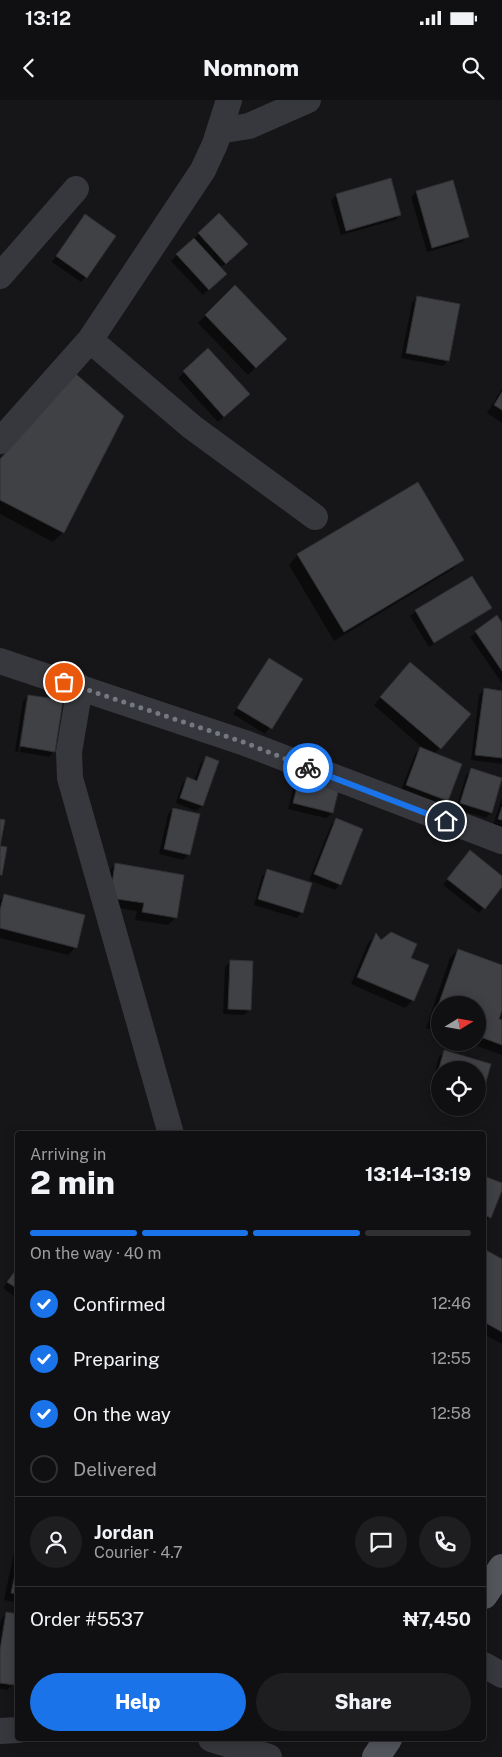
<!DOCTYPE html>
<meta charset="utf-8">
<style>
:root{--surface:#101012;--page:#1e1e20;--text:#f1f3f6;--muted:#9c9d9f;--line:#303032;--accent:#1a73e8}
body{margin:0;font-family:"Public Sans",sans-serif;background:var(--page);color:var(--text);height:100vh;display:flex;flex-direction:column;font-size:19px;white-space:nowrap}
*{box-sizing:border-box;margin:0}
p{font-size:16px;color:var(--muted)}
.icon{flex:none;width:28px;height:28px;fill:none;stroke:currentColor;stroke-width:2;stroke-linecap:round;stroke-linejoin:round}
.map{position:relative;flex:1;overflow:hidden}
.panel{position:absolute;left:15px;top:1031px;width:471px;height:610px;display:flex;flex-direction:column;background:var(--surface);border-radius:5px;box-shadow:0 2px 12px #0003,0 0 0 1px var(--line)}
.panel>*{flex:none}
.needle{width:32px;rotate:79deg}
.tools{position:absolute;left:431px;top:896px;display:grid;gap:10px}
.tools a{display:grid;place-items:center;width:55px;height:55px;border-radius:50%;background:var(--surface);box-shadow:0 2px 12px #0003,0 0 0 1px var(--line);font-size:25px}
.pin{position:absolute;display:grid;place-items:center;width:42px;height:42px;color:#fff;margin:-21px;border:2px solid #fff;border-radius:50%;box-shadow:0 1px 5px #0007}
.courier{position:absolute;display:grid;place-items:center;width:50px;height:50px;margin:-25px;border:4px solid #1a73e8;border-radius:50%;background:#fff;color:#222;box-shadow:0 1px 6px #0007}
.overview em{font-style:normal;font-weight:800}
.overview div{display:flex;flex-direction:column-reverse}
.overview{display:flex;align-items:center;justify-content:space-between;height:85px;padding:0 15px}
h1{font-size:32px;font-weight:800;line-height:38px}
.bar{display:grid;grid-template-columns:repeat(4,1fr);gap:8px 5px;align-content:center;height:60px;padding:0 15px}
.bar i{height:6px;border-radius:4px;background:var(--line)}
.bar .active{background:var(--accent)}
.bar p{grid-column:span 4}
.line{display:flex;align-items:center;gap:12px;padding:0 15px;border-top:1px solid var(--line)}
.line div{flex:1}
.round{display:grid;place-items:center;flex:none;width:52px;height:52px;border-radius:26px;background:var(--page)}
ol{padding:0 15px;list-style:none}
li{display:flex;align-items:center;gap:15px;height:55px}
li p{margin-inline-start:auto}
li .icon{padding:5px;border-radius:50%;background:var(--accent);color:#fff;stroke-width:4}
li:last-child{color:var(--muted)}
li i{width:28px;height:28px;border:2px solid var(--line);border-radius:50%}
.primary-button{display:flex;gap:10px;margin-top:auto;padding:10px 15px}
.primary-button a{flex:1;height:58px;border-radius:30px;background:var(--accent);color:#fff;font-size:20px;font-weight:800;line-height:58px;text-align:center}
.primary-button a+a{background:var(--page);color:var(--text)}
.status{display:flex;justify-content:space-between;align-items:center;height:35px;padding:0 25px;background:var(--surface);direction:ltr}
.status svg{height:14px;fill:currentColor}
header{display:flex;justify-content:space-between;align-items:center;height:65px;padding:0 15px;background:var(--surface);font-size:22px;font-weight:800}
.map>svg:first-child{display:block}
.shadow{fill:#0007}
.building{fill:#404145;stroke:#303034}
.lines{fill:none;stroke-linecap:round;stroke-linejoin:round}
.minor{stroke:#37383d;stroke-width:26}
.major{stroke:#53555c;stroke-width:28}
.done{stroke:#757880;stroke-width:5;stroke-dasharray:0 9}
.route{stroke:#1a73e8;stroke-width:6}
</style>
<div class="status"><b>13:12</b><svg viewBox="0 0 49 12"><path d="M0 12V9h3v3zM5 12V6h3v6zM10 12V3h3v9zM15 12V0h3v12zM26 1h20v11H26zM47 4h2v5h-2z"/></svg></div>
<header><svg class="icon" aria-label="back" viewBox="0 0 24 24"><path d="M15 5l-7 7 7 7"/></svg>Nomnom<svg class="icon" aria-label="search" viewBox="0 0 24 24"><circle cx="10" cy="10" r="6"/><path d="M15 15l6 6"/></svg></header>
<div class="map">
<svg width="502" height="1657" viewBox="0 0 502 1657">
<rect width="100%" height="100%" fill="#161618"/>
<path class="shadow" d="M 452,82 L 468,136 L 462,142 L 427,152 L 411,97 L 416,92 Z
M 337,95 L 400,115 L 395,120 L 341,135 L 331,100 Z
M 219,114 L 241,149 L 220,168 L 226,173 L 203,195 L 171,161 Z
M 80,121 L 86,177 L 81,182 L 52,162 Z
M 235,187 L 285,239 L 248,275 L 198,223 Z
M 417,197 L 448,260 L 443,266 L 401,258 L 412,203 Z
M 208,250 L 243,300 L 218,322 L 178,278 Z
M 502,289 L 502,323 L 487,313 Z
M 0,359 L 63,432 L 53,442 L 0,414 Z
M 298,455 L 463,459 L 453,469 L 334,541 L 289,465 Z
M 490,508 L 429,547 L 410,516 L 416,511 Z
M 497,517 L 502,525 L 502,583 L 470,537 Z
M 269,560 L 301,580 L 265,634 L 233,614 Z
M 402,572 L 469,615 L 434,654 L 460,664 L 446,700 L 441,706 L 401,690 L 415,654 L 420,649 L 426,651 L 374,605 Z
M 484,590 L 502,592 L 502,664 L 471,660 L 479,595 Z
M 29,596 L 54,651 L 49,657 L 20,652 L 29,600 L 26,600 L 18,652 L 15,651 L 23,601 Z
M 206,658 L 202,706 L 196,711 L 176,703 L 182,684 L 188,679 L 194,681 L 201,663 Z
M 471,670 L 491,712 L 486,718 L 456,709 L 466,675 Z
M 300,675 L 332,713 L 326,718 L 288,709 L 295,681 Z
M 502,697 L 502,727 L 493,725 Z
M 173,709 L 189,754 L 183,760 L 159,754 L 168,714 Z
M 336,720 L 340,784 L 335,790 L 309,780 L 331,725 Z
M 465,757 L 502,778 L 502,785 L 479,813 L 443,785 Z
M 115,765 L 176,817 L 168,825 L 135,820 L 137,811 L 102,805 L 107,773 Z
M 268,771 L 302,812 L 297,818 L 254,805 L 262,776 Z
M 5,795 L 76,847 L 68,855 L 0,838 L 0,800 Z
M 376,835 L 381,842 L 410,858 L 413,900 L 405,908 L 351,884 L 368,843 Z
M 458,850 L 502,866 L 502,907 L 497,920 L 502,921 L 502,955 L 466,942 L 478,942 L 478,905 L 440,905 L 440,933 L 426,928 L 450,858 Z
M 231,861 L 250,909 L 244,915 L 223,914 L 225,867 Z
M 444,952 L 489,964 L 478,1002 L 478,970 L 440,970 L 440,996 L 429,993 L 439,957 Z
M 484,1077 L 502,1084 L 490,1117 L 484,1123 Z
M 484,1151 L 502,1161 L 502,1244 L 484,1234 Z
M 18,1166 L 18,1199 L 3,1188 Z
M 18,1444 L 18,1503 L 4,1500 L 15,1447 Z
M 7,1513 L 18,1555 L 13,1585 L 7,1590 L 0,1589 L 0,1526 L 1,1519 Z
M 18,1573 L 18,1591 L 14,1591 Z"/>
<path class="building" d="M 391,78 L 401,115 L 346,131 L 336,94 Z
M 453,80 L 469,137 L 432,148 L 416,91 Z
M 219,113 L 248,144 L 226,164 L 198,133 Z
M 85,114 L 116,136 L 87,178 L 56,156 Z
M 194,138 L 227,174 L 209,190 L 176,154 Z
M 235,185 L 287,239 L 256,268 L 205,215 Z
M 417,196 L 460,204 L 449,261 L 406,253 Z
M 208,248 L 250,294 L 224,317 L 183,271 Z
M 76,274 L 124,316 L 64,433 L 0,400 L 0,359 Z
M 502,292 L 502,310 L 494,305 Z
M 418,382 L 464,460 L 344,532 L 297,454 Z
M 472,476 L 492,508 L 434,543 L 415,510 Z
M 497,515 L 502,523 L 502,571 L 475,531 Z
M 269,558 L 303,579 L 272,629 L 237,608 Z
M 410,562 L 471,614 L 441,649 L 380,597 Z
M 484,588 L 502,591 L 502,658 L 475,655 Z
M 28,595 L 63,600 L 55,652 L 20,646 Z
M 420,647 L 462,664 L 448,701 L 406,685 Z
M 206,656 L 219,661 L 203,706 L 180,698 L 187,677 L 197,681 Z
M 471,668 L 502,678 L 492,713 L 460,703 Z
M 300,674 L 340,684 L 333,713 L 293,703 Z
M 502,707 L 502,720 L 498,719 Z
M 173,708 L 200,714 L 190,755 L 164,749 Z
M 336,718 L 363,729 L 341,785 L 314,774 Z
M 0,719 L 5,720 L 0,746 L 7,747 L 2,775 L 0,775 Z
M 470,750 L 502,776 L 502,787 L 485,809 L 447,779 Z
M 115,763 L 184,775 L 177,818 L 142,812 L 144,803 L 110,798 Z
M 267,769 L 312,783 L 303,813 L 258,799 Z
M 4,794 L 85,815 L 77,848 L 0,828 L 0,810 Z
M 391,832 L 417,844 L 411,858 L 429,865 L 414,901 L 357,877 L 376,833 L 381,840 Z
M 458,849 L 502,865 L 502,910 L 499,919 L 502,920 L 502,945 L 478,936 L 478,905 L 440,905 L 440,923 L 433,920 Z
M 230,860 L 253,861 L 251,910 L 228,909 Z
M 444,950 L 491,964 L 481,1000 L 478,999 L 478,970 L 440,970 L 440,989 L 434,987 Z
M 484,1076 L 502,1083 L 502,1090 L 491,1118 L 484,1115 Z
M 484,1149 L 502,1159 L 502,1232 L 484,1222 Z
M 18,1167 L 18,1189 L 7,1182 Z
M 18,1461 L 18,1494 L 11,1493 Z
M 6,1512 L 18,1514 L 18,1563 L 14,1585 L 0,1583 L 0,1550 Z"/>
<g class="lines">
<path class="minor" d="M 219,31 L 249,26 L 308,0
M 0,176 L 76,89
M 90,240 L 192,327 L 315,417
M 0,341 L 90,240 L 203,70 L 215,44 L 229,0
M 0,561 L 245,643 L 502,741
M 80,587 L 69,652 L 70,678 L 171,1034
M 484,1565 L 502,1575
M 0,1631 L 18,1630
M 211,1639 L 269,1657"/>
<path class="major" d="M 484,1495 L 502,1468
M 376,1657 L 388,1639"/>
</g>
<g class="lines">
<path class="done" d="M 64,582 L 246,643 L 308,668"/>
<path class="route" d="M 308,668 L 446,721"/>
</g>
</svg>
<div class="tools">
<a><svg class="needle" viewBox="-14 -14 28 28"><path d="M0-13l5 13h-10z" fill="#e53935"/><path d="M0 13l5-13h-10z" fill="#9c9d9f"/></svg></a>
<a><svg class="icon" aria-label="locate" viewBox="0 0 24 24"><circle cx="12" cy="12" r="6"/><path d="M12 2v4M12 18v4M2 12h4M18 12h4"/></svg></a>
</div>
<div class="pin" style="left:64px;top:582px;background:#ea580c"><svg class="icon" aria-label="bag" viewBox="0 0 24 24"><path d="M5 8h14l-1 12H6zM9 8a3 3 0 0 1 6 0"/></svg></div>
<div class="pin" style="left:446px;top:721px;background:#1f2937"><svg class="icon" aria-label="home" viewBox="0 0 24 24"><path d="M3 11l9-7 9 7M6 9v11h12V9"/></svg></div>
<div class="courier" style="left:308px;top:668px"><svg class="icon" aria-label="bike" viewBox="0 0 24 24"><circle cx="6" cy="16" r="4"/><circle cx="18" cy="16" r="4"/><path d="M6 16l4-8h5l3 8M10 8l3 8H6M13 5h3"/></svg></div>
<section class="panel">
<div class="overview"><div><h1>2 min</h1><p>Arriving in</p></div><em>13:14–13:19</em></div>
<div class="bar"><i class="active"></i><i class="active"></i><i class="active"></i><i></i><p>On the way · 40 m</p></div>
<ol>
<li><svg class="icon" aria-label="check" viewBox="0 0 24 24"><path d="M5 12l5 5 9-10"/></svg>Confirmed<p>12:46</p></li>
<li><svg class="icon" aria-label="check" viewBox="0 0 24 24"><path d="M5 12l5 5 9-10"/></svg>Preparing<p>12:55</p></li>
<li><svg class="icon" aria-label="check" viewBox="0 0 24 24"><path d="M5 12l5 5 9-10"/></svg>On the way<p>12:58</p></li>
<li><i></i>Delivered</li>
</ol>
<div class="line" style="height:90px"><a class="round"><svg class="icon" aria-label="person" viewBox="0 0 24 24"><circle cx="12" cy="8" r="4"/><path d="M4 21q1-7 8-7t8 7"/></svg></a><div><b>Jordan</b><p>Courier · 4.7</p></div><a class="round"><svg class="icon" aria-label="chat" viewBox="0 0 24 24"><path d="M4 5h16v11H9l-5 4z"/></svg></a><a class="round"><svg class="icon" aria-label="phone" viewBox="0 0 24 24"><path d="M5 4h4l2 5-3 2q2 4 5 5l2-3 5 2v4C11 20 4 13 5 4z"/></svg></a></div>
<div class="line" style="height:65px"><div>Order #5537</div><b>₦7,450</b></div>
<div class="primary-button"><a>Help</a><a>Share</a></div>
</section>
</div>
